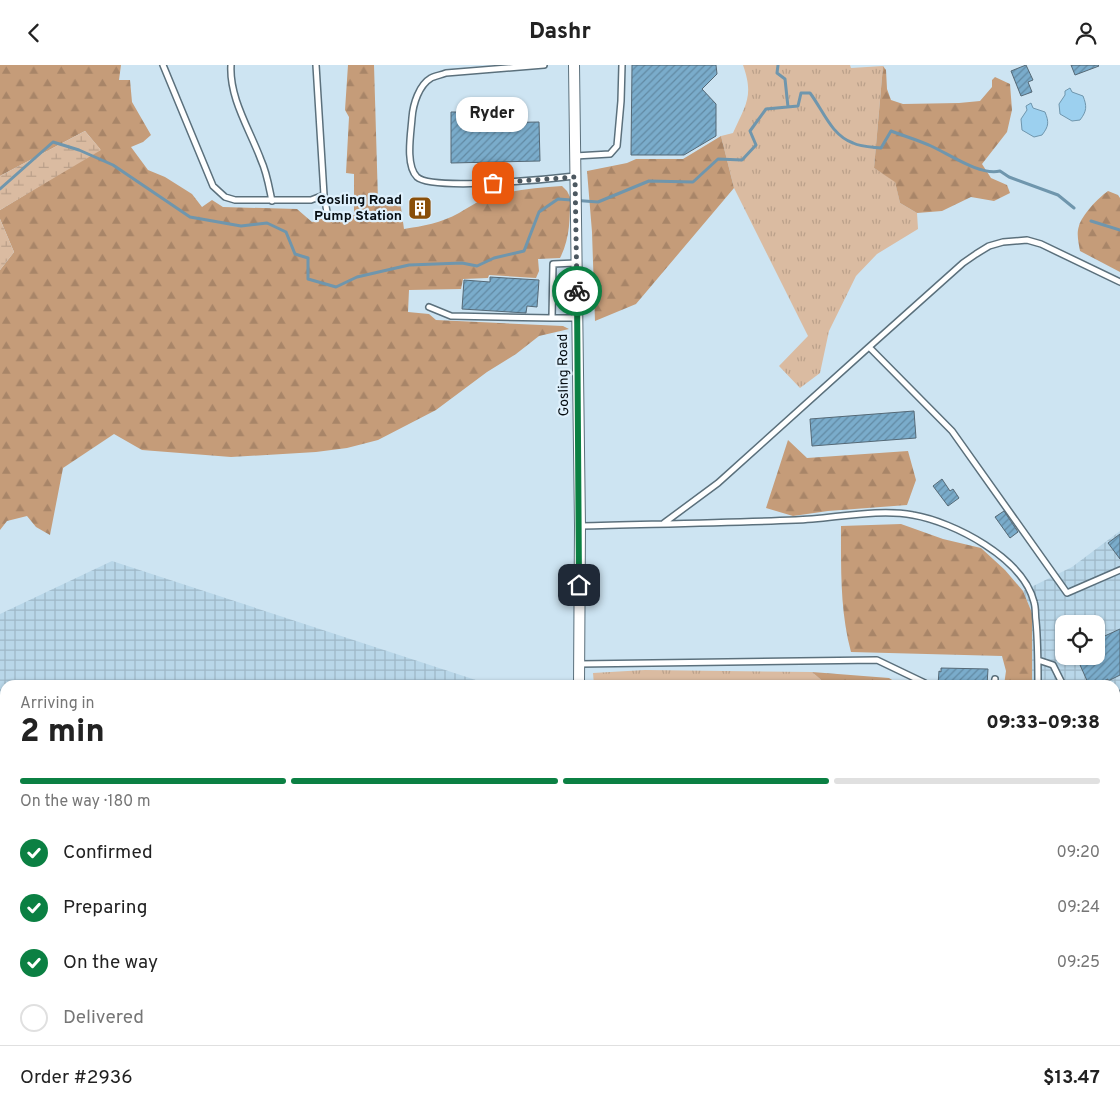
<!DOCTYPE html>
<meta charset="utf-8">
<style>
:root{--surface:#fff;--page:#f6f6f6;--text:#222;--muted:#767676;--line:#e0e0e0;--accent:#0b8043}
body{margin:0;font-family:Overpass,sans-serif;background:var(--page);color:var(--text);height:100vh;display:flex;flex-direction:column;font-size:19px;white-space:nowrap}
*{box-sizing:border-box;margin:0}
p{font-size:16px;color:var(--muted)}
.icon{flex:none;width:28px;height:28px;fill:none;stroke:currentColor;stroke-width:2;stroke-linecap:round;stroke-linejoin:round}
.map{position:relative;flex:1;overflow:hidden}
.details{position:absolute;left:0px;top:615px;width:1120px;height:440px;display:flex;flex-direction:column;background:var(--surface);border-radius:15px 15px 0 0;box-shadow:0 1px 4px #0004}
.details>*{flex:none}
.tools{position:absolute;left:1055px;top:550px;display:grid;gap:10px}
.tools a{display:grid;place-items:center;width:50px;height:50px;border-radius:10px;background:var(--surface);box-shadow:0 1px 4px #0004;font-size:25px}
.pin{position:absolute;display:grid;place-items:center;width:42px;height:42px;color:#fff;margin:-21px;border-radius:10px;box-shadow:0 2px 8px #0006}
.courier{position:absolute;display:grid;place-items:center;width:50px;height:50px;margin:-25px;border:4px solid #0b8043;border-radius:50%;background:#fff;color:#222;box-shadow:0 1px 6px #0007}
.bubble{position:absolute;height:35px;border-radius:15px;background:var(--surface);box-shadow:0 1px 4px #0004;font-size:16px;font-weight:800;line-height:35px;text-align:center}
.summary em{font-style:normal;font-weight:800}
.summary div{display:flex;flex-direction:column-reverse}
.summary{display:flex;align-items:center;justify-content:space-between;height:85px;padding:0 20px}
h1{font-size:32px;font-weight:800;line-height:38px}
.bar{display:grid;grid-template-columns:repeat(4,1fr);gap:8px 5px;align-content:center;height:60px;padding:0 20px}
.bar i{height:6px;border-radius:4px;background:var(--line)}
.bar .on{background:var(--accent)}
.bar p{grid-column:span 4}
.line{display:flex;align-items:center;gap:12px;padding:0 20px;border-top:1px solid var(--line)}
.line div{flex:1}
ol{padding:0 20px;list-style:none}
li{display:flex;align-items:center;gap:15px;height:55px}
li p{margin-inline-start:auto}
li .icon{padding:5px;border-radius:50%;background:var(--accent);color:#fff;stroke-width:4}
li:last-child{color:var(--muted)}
li i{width:28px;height:28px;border:2px solid var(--line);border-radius:50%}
header{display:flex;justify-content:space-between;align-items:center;height:65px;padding:0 20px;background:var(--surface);font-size:22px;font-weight:800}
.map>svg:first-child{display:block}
.industrial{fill:url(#industrial-grid);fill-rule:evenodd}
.grass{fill:url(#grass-tufts)}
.forest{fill:url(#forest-firs)}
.wetland{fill:url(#wetland-marsh)}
.water{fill:#9cd0ef;stroke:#6f96ad}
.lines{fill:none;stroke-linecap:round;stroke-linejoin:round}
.stream{stroke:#6f96ad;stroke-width:3}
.building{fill:url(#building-hatch);stroke:#556976}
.lane-casing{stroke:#5b707c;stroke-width:8}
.street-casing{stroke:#5b707c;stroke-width:12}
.lane{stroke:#fff;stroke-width:5}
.street{stroke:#fff;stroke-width:10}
.rail{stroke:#5c6a73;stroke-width:3;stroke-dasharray:6 6;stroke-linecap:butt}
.done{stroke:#4c5860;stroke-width:5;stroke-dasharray:0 9}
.route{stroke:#0b8043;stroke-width:6}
.labels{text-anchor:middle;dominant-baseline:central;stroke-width:4.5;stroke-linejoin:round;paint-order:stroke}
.poi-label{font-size:14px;font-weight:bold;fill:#060d12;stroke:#def0fc;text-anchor:end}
.street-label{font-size:14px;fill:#060d12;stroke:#def0fc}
</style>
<header><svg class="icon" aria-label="back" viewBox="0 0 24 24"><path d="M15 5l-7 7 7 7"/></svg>Dashr<svg class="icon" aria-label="person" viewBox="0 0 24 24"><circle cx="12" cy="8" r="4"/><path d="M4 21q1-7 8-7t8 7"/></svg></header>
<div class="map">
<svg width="1120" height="1055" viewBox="0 0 1120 1055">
<defs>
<pattern id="industrial-grid" width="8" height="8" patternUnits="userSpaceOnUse" patternTransform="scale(1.25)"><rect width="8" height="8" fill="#b9d7e9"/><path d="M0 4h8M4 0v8" fill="none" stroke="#9eb7c7"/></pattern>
<pattern id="grass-tufts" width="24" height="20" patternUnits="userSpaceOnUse" patternTransform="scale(1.25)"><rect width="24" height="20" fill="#dabba1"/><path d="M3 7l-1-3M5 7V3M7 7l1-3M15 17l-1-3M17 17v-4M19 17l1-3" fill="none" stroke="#baa08a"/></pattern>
<pattern id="forest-firs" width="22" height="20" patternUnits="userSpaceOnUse" patternTransform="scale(1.25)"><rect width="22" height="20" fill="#c59c79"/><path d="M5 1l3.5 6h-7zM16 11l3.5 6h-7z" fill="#a88568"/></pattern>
<pattern id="wetland-marsh" width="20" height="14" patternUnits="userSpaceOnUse" patternTransform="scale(1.25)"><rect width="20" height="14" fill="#dabba1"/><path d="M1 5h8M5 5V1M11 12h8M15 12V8" fill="none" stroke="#baa08a"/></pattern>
<pattern id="building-hatch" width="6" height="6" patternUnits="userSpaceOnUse" patternTransform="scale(1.25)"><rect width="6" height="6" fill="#7aaccb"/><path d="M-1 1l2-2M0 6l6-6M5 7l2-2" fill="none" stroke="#628aa3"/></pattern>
</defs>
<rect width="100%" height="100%" fill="#cde4f2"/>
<path class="industrial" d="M 1120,466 L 1120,892 L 1115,890 L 1115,620 L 1032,620 L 1032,548 L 1023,526 L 1072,502 ZM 1064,559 L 1096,559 L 1096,591 L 1064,591 Z
M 112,496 L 491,620 L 5,620 L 5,1050 L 685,1050 L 667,1055 L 0,1055 L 0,549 Z"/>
<path class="grass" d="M 743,0 L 850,0 L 851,3 L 883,1 L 874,103 L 895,116 L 900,138 L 917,148 L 918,164 L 877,189 L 856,211 L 829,266 L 820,308 L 800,323 L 779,301 L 808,271 L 734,123 L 721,71 L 733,68 C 746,39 754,31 743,0 Z
M 645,605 L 812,607 L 827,620 L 594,620 L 593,608 Z"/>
<path class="forest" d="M 0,0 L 121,0 L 119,15 L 130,15 L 132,37 L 151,70 L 143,77 L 131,82 L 148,105 L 165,112 L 192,129 L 202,142 L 212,135 L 223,142 L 297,144 L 312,157 L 337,149 L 354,150 L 354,109 L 346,108 L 349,52 L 345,45 L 348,0 L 374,0 L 378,136 L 400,136 L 404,164 C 423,161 441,158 459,148 C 468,143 476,137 486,133 C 510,125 536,123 562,121 L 567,126 L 570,132 C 570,153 570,174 560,193 L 538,194 L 539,206 L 536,213 L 489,210 L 488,213 L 463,214 L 461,224 L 409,225 L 408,247 L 429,249 L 436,255 L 563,261 L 569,264 L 539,271 L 516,289 L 487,307 L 436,345 L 378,375 L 347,383 L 316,387 L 231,392 L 142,385 L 114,369 L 63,403 L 50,470 L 36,462 L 27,451 L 7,456 L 0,465 L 0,205 L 14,187 L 0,154 L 0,145 L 100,84 L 85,66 L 0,111 Z
M 883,1 L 886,5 L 887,24 L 891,35 L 903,39 L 959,38 L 980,36 L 992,22 L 992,15 L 995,12 L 1010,19 L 1012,45 L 1007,67 L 982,99 L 991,113 L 1007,120 L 1010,128 L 994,136 L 971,132 L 942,146 L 917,148 L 900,138 L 895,117 L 874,103 Z
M 721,71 L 734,123 L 636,239 L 595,256 L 592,167 L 587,106 L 627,98 L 636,94 L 683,94 Z
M 1108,126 L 1118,130 L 1120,133 L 1120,207 L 1080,186 C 1079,179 1076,169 1079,161 C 1082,150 1098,133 1108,126 Z
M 788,375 L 807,393 L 908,386 L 916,415 L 907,440 L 828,446 L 793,451 L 766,443 Z
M 901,459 L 943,474 L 981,483 L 1005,505 L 1023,526 L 1032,548 L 1032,620 L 1004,620 L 1006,606 L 1002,591 L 851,587 C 840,546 841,504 841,461 Z
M 812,607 L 889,613 L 900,620 L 827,620 Z
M 587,1050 L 695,1050 L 683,1055 L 587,1055 Z
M 835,1050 L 913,1050 L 895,1055 L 823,1055 Z"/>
<path class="wetland" d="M 85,66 L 101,85 L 0,145 L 0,111 Z
M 0,154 L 14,187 L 0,205 Z"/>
<path class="water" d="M 1070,23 L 1072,27 L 1083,31 C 1087,41 1087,46 1080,55 L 1072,56 L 1060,49 L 1059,39 L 1065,30 L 1065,26 Z
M 1031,38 L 1033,43 L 1045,47 C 1049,57 1049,61 1042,70 L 1034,72 L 1022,65 L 1021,54 L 1027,45 L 1026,41 Z
M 1120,963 L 1120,1055 L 937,1055 L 945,1050 L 1115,1050 L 1115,966 Z"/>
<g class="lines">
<path class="stream" d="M 778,0 L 777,8 L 785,14 L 788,42
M 0,124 L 53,77 L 79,85 L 113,100 L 190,152 L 241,161 L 267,158 L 286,167 L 295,189 L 308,193 L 308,214 L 336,222 L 357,212 L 409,200 L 462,198 L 477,201 L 494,193 L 524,186 L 539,147 L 558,134 L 598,137 L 649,116 L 693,117 L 718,94 L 742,95 L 756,80 L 750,66 L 766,44 L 798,41 L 801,28 L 810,28 C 823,45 831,70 853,78 C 861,82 872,82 881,83 L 891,66 C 904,71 918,75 931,81 C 949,89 980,111 1000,106 L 1009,112 L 1058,130 L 1074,143
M 1091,156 L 1120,165"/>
</g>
<path class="building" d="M 632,0 L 716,0 L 717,9 L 702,24 L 716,39 L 716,71 L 684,90 L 631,90 Z
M 1026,0 L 1033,15 L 1028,17 L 1032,27 L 1021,31 L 1011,6 Z
M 1071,0 L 1098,0 L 1099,1 L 1075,10 Z
M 451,47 L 481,47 L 481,58 L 539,57 L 540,96 L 451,98 Z
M 428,138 L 429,146 L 413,148 L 412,140 Z
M 490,212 L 539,215 L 537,242 L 527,241 L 526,248 L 462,244 L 464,215 L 490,217 Z
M 914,346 L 916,373 L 812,381 L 810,354 Z
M 942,414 L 950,426 L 953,424 L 959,433 L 948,441 L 933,421 Z
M 1004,446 L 1018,467 L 1010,473 L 995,452 Z
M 1120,469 L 1120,494 L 1108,478 Z
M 1120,564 L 1120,610 L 1108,616 L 1108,614 L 1095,620 L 1089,620 L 1076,591 L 1096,591 L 1096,575 Z
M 941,603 L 988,604 L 987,620 L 938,620 L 939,606 L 941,607 Z"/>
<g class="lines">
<g class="lane-casing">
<path id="lane" d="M 163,0 L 213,121 L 225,132 L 235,135 L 311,135 L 324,130
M 231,0 C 229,33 250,65 261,95 C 267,108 269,122 272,136
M 316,0 L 324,130 L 327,147
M 544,0 L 446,8 C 441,10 435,11 431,13 C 419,20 413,39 412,53 C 411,68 405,100 417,112 C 432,126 550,114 575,111
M 575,91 L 610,89 L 617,81 L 621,36 L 622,0
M 576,198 L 553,199 L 552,253 L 577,253
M 429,242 L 451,251 L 552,253
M 869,282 L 963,198 L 976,189 L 989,181 L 1003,177 L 1027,175 L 1041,179 L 1120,217
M 664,458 L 718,418 L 869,282 L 952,366 L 1067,528 L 1120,505
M 580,461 C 652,459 724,458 796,455 C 832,454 877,443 913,450 C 954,457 1023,493 1034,537 C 1036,543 1035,550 1036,556 C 1038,577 1038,598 1038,620
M 1038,595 L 1053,600 L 1063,620
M 579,599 L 877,595 L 925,618 L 925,620
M 994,620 L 995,614
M 1117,628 L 1120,633
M 0,728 L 5,726
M 1115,793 L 1120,792
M 0,929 L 5,938
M 3,1055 L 9,1050
M 41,1055 L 46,1050"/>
</g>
<g class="street-casing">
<path id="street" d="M 574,0 L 580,461 L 579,620
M 579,1050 L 579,1055"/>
</g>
<use href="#lane" class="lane"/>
<use href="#street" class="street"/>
<path class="rail" d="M 1115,921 L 1120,919
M 810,1055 L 822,1050"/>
</g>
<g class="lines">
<path class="done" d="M 493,118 L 575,112 L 577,226"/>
<path class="route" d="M 577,226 L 579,520"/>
</g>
<defs>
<g id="building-square" transform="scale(1.25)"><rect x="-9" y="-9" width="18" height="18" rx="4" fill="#894e09" stroke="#def0fc"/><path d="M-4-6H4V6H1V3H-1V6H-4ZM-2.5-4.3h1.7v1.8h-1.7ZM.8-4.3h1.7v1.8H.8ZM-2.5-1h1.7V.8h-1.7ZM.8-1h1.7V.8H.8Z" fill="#fff"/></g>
</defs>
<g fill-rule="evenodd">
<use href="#building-square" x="420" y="143"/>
</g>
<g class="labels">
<g class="poi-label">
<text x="402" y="135">Gosling Road<tspan x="402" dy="16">Pump Station</tspan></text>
</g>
<g class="street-label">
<text transform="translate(564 310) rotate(-91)">Gosling Road</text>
</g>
</g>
</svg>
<div class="tools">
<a><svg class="icon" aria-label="locate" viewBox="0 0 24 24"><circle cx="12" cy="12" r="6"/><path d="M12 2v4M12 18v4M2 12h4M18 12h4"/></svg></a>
</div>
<div class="pin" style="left:493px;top:118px;background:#ea580c"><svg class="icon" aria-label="bag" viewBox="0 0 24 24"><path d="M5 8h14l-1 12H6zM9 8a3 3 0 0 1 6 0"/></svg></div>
<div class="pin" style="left:579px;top:520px;background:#1f2937"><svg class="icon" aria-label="home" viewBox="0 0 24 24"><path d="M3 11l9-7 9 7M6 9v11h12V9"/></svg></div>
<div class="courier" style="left:577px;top:226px"><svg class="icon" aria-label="bike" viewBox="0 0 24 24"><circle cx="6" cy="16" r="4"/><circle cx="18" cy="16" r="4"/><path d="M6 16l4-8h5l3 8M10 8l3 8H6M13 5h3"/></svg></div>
<div class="bubble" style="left:456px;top:32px;width:72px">Ryder</div>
<section class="details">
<div class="summary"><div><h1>2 min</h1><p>Arriving in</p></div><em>09:33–09:38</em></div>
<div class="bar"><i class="on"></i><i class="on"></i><i class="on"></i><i></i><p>On the way · 180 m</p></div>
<ol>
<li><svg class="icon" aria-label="check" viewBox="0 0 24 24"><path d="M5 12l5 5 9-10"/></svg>Confirmed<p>09:20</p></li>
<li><svg class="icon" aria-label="check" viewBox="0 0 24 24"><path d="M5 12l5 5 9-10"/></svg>Preparing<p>09:24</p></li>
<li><svg class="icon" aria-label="check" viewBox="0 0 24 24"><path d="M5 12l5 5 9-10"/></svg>On the way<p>09:25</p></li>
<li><i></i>Delivered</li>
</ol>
<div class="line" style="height:65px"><div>Order #2936</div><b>$13.47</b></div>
</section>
</div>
